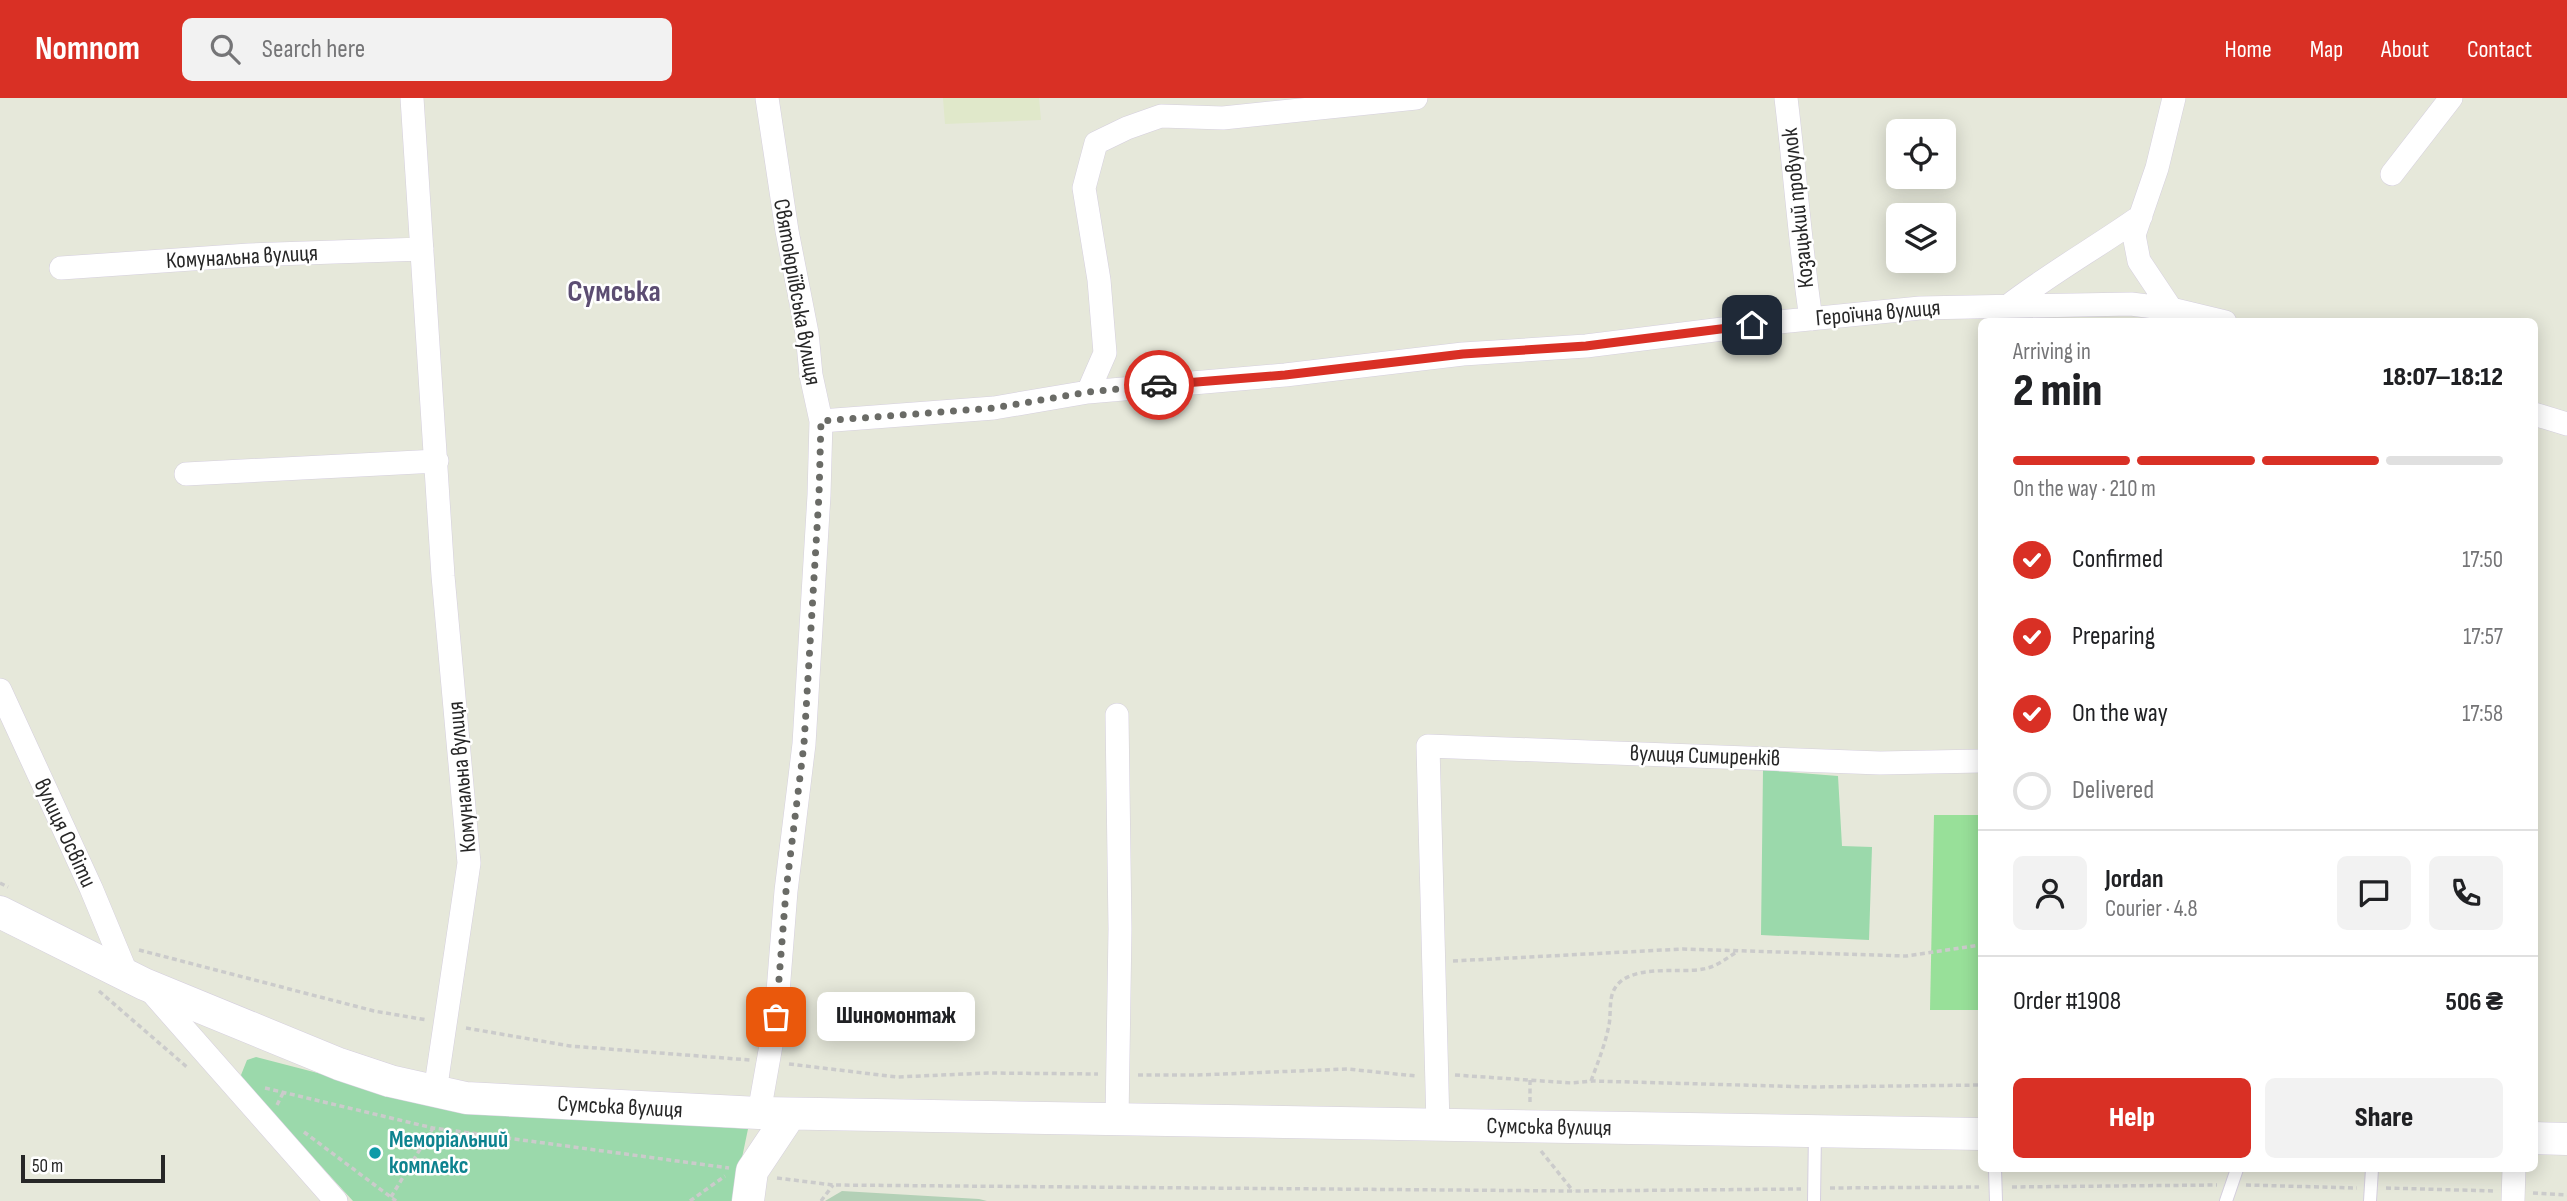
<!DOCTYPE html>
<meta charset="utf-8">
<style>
:root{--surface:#fff;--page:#f2f2f2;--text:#202124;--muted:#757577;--line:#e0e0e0;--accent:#d93025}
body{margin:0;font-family:"Sofia Sans Condensed",sans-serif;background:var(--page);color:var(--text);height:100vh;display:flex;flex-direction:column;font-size:26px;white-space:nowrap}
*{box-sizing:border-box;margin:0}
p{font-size:23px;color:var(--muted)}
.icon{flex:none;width:38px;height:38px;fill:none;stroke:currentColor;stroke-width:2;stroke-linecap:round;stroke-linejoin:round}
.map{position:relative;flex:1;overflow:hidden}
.side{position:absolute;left:1978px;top:220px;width:560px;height:854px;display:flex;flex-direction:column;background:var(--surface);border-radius:10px;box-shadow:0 4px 18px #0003}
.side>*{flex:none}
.fabs{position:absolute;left:1886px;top:21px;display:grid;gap:14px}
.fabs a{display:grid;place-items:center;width:70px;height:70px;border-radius:10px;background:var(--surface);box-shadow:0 4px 18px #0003;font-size:35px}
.scale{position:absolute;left:21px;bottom:18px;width:144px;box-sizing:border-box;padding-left:7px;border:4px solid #272727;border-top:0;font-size:19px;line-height:24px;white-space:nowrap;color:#272727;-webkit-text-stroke:5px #fff;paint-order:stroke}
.pin{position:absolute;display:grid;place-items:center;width:60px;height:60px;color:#fff;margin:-30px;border-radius:14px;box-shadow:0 4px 10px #0006}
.courier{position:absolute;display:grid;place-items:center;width:70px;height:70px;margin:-35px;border:5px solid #d93025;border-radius:50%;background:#fff;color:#222;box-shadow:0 2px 9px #0007}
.bubble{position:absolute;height:49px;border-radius:10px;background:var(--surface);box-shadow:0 4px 18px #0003;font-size:23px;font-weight:800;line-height:49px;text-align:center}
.headline em{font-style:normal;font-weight:800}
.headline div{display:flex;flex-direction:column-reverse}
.headline{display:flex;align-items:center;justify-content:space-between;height:119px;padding:0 35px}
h1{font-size:46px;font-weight:800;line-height:52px}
.bar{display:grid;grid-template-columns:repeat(4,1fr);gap:10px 7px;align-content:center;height:84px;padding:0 35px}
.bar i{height:9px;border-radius:5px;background:var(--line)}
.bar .active{background:var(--accent)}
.bar p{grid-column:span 4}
.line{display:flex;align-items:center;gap:18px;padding:0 35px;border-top:2px solid var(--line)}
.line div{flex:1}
.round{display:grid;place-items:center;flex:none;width:74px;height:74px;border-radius:10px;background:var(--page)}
ol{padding:0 35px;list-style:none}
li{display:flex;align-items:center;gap:21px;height:77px}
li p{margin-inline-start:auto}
li .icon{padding:7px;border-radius:50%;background:var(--accent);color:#fff;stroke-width:4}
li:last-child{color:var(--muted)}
li i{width:38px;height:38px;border:4px solid var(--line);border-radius:50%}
.button{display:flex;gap:14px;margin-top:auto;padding:14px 35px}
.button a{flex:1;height:80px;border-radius:10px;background:var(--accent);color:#fff;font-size:28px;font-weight:800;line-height:80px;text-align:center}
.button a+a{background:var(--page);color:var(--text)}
header{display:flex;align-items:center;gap:42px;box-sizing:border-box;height:98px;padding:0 35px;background:var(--accent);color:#fff}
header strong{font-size:33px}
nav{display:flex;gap:38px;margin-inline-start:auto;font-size:24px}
.search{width:490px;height:63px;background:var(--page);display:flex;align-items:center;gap:18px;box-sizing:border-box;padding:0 24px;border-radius:10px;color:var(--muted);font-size:26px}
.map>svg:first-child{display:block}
.education{fill:#e0e8ca}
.green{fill:#9bd9ab}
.cemetery{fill:#b3d0b6}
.pitch{fill:#98e099}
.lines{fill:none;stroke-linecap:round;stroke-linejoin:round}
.lane-casing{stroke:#d5cfde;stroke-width:14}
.street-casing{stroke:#d5cfde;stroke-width:24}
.secondary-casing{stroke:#d5cfde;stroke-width:33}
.path{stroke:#cbcbcb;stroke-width:3.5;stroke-dasharray:5 3.5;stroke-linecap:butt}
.lane{stroke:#fff;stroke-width:12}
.street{stroke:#fff;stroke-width:23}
.secondary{stroke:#fff;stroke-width:32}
.done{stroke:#6a6b66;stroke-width:7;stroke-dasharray:0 12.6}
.route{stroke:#d93025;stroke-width:9}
.culture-dot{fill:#0f9aa8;stroke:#fff;stroke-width:2.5}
.labels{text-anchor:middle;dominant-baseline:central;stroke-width:5;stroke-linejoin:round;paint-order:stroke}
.street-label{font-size:23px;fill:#272727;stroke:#fff}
.culture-label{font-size:23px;font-weight:bold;fill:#0d838f;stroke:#fff;text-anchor:start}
.district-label{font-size:30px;font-weight:bold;fill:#5c4d72;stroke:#fff}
</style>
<header>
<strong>Nomnom</strong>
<div class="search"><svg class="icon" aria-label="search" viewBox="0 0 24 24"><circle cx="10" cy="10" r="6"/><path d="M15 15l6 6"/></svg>Search here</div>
<nav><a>Home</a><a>Map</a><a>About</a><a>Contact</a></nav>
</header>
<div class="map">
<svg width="2567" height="1103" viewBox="0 0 2567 1103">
<rect width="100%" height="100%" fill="#e6e8da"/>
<path class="education" d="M 943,0 L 1039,0 L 1041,22 L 945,26 Z"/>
<path class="green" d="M 1763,672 L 1838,678 L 1842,748 L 1872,749 L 1869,842 L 1761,837 Z
M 256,959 L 445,1008 L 748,1031 L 733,1103 L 353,1103 L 242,982 L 241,977 L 247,962 Z"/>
<path class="cemetery" d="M 842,1093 L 979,1101 L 987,1103 L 825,1103 Z"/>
<path class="pitch" d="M 1934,717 L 1981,717 L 1981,912 L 1930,912 Z"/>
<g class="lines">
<g class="lane-casing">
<path id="lane" d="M 1995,1071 L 1996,1103
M 1814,1103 L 1815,1034
M 2226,1103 L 2237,1071
M 2370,1103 L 2372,1071"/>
</g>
<g class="street-casing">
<path id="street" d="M 412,0 L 443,478 L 469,765 L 435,994
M 1786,0 C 1795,74 1800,147 1811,221
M 2392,76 L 2451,0
M 61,170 L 249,157 L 422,151
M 2008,208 C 2051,175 2097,149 2141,118
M 2171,211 L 2139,163 L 2134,137 L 2157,70 L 2174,0
M 1088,294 L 1105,255 L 1099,182 L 1084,90 L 1096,45 L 1127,30 L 1161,18 L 1223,20 L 1416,0
M 2534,316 L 2567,326
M 821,323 L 994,310 L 1088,294 L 1285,277 L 1463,256 L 1586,248 L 1779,224 L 1920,210 L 2131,206 L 2171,211 L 2225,224
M 186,376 L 437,363
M 0,592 L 91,790 L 128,879
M 149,891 L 336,1103
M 759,1015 L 776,919 L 786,793 L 804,646 L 819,397 L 821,323 L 811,277 L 807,235 L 787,133 L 767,0
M 1117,1022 L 1120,831 L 1117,617
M 1438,1027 L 1428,648 L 1880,665 L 1981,663
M 2513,1103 L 2514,1071"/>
</g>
<g class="secondary-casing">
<path id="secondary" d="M 0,814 L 144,886 L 339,966 L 390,983 L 466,1000 L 759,1015 L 1981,1036
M 2534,1040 L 2567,1041
M 748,1103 L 752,1073 L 790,1016"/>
</g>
<path class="path" d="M 0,785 L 8,789
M 139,852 L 374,913 L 427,922
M 1453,863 L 1683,851 L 1906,858 L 1981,847
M 99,893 L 188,970
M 466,930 L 570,948 L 750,962
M 789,966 L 897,979 L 988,975 L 1098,976
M 1138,977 L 1198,977 L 1347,971 L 1416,978
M 1455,977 L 1572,985 L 1593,983 L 1813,989 L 1981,987
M 1591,983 C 1598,964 1605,947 1609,927 C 1611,917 1609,904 1613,894 C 1625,864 1680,876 1703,871 C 1717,869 1726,860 1737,854
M 265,990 L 433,1030 L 729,1070
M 1530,1004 L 1530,981
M 277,1007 L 284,993
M 304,1034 L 396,1103
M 1541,1053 L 1573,1093
M 777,1080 L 833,1087 L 1573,1093 L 1801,1091
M 2246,1087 L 2357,1090
M 2012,1089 L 2217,1087
M 1830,1090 L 1979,1089
M 2386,1090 L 2494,1093
M 2533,1095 L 2567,1097
M 391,1099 L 433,1030
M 690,1103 L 725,1078
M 821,1103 L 833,1087"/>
<use href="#lane" class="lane"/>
<use href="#street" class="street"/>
<use href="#secondary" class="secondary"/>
</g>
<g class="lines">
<path class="done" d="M 776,919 L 786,793 L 804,646 L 819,397 L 821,323 L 994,310 L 1088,294 L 1159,287"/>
<path class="route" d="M 1159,287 L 1285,277 L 1463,256 L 1586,248 L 1752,227"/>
</g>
<circle class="culture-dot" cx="375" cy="1055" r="7"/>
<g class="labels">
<g class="street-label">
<text transform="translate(1798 110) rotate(-96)">Козацький провулок</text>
<text transform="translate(242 159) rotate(-3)">Комунальна вулиця</text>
<text transform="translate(797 194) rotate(80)">Святоюріївська вулиця</text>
<text transform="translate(1878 215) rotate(-5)">Героїчна вулиця</text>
<text transform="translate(1705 658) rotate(2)">вулиця Симиренків</text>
<text transform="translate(462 679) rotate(-95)">Комунальна вулиця</text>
<text transform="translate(65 735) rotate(65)">вулиця Освіти</text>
<text transform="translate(620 1009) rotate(3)">Сумська вулиця</text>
<text transform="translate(1549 1029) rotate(1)">Сумська вулиця</text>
</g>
<g class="culture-label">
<text x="389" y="1042">Меморіальний<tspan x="389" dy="26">комплекс</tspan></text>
</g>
<g class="district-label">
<text x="614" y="194">Сумська</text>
</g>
</g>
</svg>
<div class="fabs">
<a><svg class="icon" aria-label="locate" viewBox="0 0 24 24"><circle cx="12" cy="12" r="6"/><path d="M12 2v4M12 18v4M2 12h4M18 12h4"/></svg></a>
<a><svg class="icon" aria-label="layers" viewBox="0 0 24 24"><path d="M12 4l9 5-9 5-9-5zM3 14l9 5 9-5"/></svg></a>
</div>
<div class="scale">50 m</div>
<div class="pin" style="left:776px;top:919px;background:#ea580c"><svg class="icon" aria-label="bag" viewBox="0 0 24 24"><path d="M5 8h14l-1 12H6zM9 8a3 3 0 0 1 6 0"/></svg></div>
<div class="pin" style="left:1752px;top:227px;background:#1f2937"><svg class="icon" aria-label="home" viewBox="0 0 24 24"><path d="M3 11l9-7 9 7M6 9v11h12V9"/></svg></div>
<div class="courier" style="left:1159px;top:287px"><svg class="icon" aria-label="car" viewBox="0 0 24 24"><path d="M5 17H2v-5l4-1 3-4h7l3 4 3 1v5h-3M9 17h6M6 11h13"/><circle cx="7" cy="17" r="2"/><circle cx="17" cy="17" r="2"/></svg></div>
<div class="bubble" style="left:817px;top:894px;width:158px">Шиномонтаж</div>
<section class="side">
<div class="headline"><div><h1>2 min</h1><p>Arriving in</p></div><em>18:07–18:12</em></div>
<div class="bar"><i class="active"></i><i class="active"></i><i class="active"></i><i></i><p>On the way · 210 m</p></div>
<ol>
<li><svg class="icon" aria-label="check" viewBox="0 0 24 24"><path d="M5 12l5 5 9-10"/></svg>Confirmed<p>17:50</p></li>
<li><svg class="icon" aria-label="check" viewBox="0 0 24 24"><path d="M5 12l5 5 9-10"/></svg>Preparing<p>17:57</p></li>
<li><svg class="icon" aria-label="check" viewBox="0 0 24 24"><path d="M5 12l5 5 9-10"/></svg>On the way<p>17:58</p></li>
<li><i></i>Delivered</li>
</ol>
<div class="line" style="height:126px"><a class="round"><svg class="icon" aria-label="person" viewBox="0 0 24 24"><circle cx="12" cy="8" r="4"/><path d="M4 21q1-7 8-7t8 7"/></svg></a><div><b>Jordan</b><p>Courier · 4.8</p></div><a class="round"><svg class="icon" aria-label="chat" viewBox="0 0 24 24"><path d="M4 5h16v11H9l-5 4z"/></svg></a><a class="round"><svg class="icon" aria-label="phone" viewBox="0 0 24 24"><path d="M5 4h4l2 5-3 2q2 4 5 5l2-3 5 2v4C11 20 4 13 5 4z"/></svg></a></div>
<div class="line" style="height:91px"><div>Order #1908</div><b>506 ₴</b></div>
<div class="button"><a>Help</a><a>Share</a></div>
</section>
</div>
